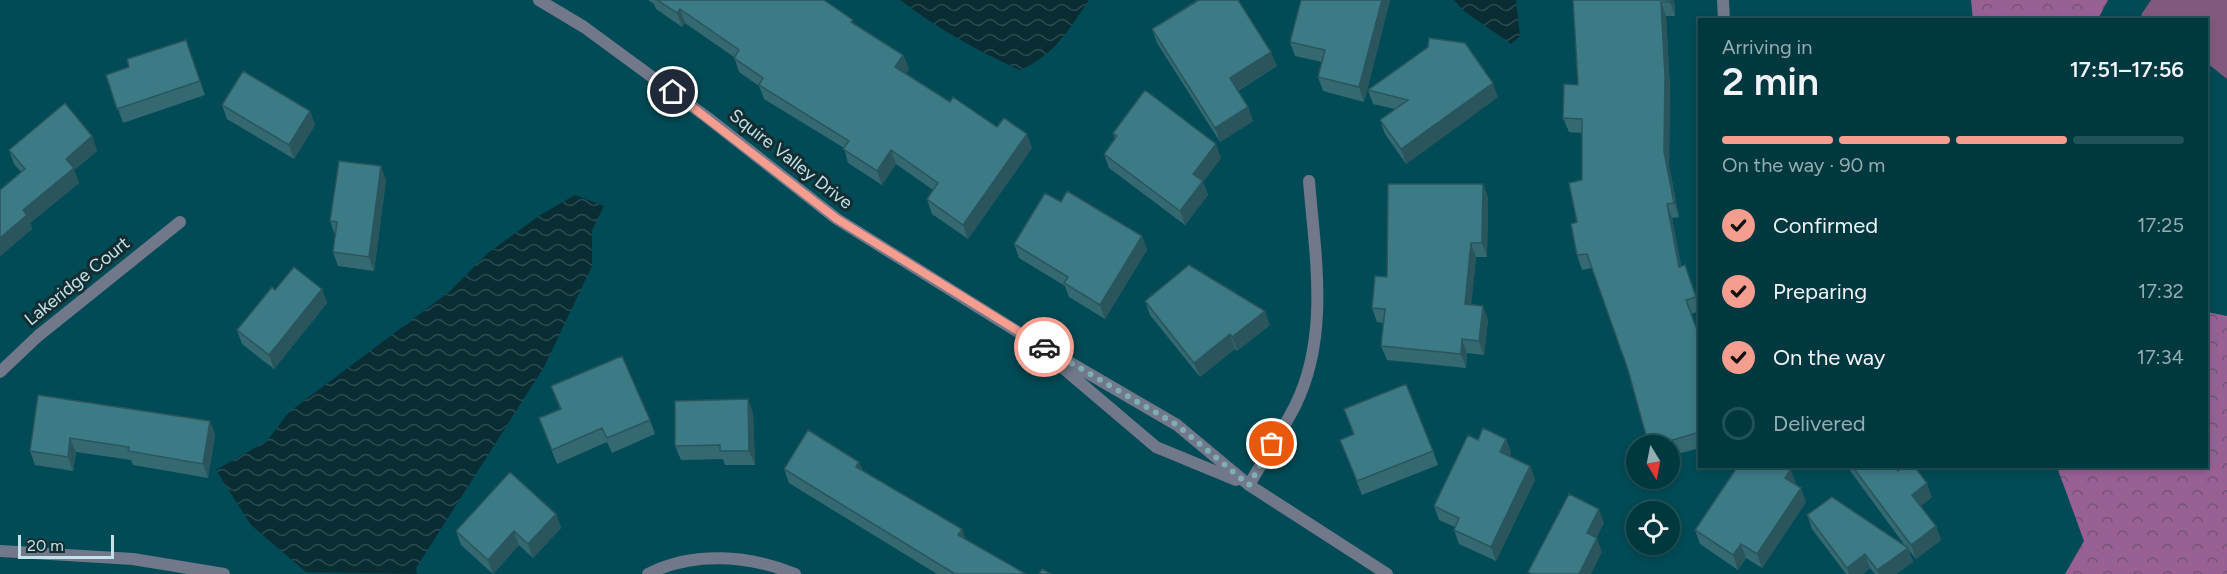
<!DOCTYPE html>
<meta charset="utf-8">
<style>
:root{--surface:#003840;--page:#0e434b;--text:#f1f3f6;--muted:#95acb1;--line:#225259;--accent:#f59d8e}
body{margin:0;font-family:Figtree,sans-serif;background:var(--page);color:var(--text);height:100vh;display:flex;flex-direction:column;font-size:22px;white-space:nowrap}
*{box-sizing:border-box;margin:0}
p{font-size:20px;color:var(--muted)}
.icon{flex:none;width:33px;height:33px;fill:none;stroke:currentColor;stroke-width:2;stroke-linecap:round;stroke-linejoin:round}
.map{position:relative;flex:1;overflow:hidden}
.details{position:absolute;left:1698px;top:18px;width:510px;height:450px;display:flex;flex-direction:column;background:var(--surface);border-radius:0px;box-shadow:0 3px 9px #0003,0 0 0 2px var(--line)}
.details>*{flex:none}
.needle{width:39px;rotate:170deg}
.buttons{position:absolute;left:1626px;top:435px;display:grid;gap:12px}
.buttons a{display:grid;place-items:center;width:54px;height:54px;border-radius:50%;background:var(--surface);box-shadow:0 3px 9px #0003,0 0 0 2px var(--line);font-size:30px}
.scale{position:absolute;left:18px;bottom:15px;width:96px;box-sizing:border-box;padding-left:6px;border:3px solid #c4e2e8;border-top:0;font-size:16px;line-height:21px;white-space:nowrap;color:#c4e2e8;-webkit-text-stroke:4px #132d32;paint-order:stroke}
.pin{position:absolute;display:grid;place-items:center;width:51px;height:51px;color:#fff;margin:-26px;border:3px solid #fff;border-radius:50%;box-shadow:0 2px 6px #0007}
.courier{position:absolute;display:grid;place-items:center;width:60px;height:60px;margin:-30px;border:4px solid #f59d8e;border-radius:50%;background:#fff;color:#222;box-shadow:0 2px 8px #0007}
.head em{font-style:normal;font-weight:600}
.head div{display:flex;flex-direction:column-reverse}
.head{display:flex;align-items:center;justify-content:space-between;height:102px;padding:0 24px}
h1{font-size:39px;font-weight:600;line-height:45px}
.bar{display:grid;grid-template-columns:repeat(4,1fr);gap:9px 6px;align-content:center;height:72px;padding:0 24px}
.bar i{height:8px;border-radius:4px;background:var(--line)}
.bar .current{background:var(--accent)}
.bar p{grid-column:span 4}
ol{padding:0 24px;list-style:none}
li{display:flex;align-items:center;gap:18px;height:66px}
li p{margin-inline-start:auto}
li .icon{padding:6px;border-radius:50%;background:var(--accent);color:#111;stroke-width:4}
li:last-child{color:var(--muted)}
li i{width:33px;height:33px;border:3px solid var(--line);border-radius:50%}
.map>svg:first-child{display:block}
.forest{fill:url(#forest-crowns)}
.pitch{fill:#82597e}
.water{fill:url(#water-waves)}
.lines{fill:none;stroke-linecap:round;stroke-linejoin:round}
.street{stroke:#71788a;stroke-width:12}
.wall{fill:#346972}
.shaded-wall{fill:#2a555d}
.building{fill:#3c7a85;stroke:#2a555d;stroke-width:1.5}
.done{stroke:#7fadb5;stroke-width:6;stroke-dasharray:0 10.8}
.route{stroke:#f59d8e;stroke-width:8}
.labels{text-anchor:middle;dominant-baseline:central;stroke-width:6;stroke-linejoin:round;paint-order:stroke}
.street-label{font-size:18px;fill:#c4e2e8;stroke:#132d32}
</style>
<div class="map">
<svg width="2227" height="574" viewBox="0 0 2227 574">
<defs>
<pattern id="forest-crowns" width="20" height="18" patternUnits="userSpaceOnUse" patternTransform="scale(1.5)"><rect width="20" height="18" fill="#996094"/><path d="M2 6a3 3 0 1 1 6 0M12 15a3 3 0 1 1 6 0" fill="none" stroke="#735575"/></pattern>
<pattern id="water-waves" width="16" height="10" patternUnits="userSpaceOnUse" patternTransform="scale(1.5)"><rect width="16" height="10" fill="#092d33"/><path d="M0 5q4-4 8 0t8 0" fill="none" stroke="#2b4b51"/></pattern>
</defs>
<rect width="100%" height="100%" fill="#004b55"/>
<path class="forest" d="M 1971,0 L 2108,0 L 2098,19 L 1973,20 Z
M 2207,312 L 2227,316 L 2227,574 L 2065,574 L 2084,541 L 2057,467 L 2206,466 Z"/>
<path class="pitch" d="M 2151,0 L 2227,0 L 2227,79 L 2207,63 L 2206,20 L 2147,19 L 2141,15 Z"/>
<path class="water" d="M 900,0 L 1089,0 C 1069,29 1055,55 1020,70 C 977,51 937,28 900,0 Z
M 1454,0 L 1516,0 L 1520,36 L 1511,44 L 1464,11 Z
M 575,195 L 604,206 L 592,230 L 592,266 L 544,367 L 416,568 L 417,574 L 306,572 L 251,525 L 216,470 L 267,441 L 289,412 L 449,292 L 488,253 L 540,215 Z"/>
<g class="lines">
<path class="street" d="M 539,0 L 584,27 L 708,118 L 837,219 L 1026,337 L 1177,425 L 1249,485 L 1387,574
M 1723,0 L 1724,20
M 1050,357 L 1156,447 L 1236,480
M 0,372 L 38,336 L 180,222
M 1249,485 C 1264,459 1281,433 1295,406 C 1330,336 1315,255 1309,181
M 0,551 L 133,559 L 224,574
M 648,574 C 693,551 749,555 795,574"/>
</g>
<path class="wall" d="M 648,0 L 824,0 L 855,25 L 903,55 L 909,69 L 905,74 L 950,102 L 997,127 L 1032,148 L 968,239 L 932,214 L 927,199 L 933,190 L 896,164 L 882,185 L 848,163 L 844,148 L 764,99 L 759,86 L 739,72 L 734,57 L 685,23 L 682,27 L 656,9 L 654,4 Z
M 1197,0 L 1238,0 L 1277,66 L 1238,91 L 1248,107 L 1253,121 L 1220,142 L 1157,43 L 1152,29 Z
M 1390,0 L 1364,102 L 1323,91 L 1318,77 L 1322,62 L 1295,56 L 1290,42 Z
M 1573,0 L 1674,0 L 1675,16 L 1666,16 L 1670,90 L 1669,166 L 1679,217 L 1672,218 L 1681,266 L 1685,265 L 1700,306 L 1700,311 L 1691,314 L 1700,338 L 1700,448 L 1670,456 L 1670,446 L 1649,446 L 1628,370 L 1592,268 L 1582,270 L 1577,255 L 1577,222 L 1582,180 L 1582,133 L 1569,132 L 1563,118 L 1578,85 Z
M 186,40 L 205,95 L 123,123 L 106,75 L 129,67 Z
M 1368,90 L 1498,97 L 1406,164 L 1385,134 L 1380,120 L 1395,109 L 1373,104 Z
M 222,105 L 310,111 L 315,125 L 294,159 L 227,119 Z
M 1113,133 L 1221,158 L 1203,182 L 1208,195 L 1185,225 L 1109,168 L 1104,154 L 1115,139 Z
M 92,136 L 97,151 L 74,170 L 79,183 L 30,223 L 32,229 L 0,256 L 0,190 L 21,172 L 14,164 L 9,150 Z
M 386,180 L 374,271 L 338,266 L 333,252 L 335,235 L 330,221 Z
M 1483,184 L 1488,198 L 1487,257 L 1476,257 L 1471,305 L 1488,320 L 1484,355 L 1467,353 L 1466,368 L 1387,360 L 1381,346 L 1384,323 L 1377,322 L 1372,308 L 1387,277 Z
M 1061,202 L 1142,236 L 1147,250 L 1105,319 L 1069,297 L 1065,286 L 1019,258 L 1014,244 Z
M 322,289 L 327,303 L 274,369 L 242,344 L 237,330 L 275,290 Z
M 1145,301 L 1270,325 L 1237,351 L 1235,349 L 1200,377 L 1150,315 Z
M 551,386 L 650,420 L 655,434 L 612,453 L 607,442 L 557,464 L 539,418 L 560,409 Z
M 38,395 L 210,421 L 215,435 L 208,478 L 133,465 L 131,460 L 76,452 L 73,471 L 35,465 L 30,451 Z
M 1344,409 L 1433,451 L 1438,465 L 1362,495 L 1340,440 L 1353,434 Z
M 753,413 L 755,465 L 725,465 L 723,459 L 681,460 L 675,446 Z
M 1506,439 L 1511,453 L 1510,456 L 1530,466 L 1535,480 L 1496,561 L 1459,544 L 1454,530 L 1455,527 L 1439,520 L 1434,506 L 1478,440 Z
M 859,462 L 863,471 L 966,540 L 1026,574 L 937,574 L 789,483 L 784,469 Z
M 1848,466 L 1898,471 L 1932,497 L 1921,506 L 1936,526 L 1941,540 L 1916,559 L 1908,549 L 1913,562 L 1896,574 L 1875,574 L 1870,568 L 1863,574 L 1846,574 L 1812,529 L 1807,515 L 1906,547 L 1851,472 Z
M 1796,484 L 1795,485 L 1806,502 L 1762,568 L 1746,558 L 1738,570 L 1700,544 L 1695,530 Z
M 556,514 L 561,528 L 533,558 L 519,545 L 493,574 L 461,545 L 456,531 Z"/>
<path class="shaded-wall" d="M 1382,0 L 1390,0 L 1364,102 L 1359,87 Z
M 1670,0 L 1674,0 L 1675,16 L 1670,2 Z
M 1661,2 L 1666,16 L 1670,90 L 1669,166 L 1679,217 L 1674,203 L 1664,152 Z
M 680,9 L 685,23 L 682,27 L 677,13 Z
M 1271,52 L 1277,66 L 1235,92 L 1230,78 Z
M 903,55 L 909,69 L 901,82 L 895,67 Z
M 1493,83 L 1498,97 L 1406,164 L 1401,149 Z
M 1248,107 L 1253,121 L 1220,142 L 1215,128 Z
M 310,111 L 315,125 L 294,159 L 289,145 Z
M 1027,134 L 1032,148 L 968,239 L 963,225 Z
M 92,136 L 97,151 L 74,170 L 79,183 L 30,223 L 32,229 L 0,256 L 0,238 L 66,159 Z
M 1216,144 L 1221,158 L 1203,182 L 1208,195 L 1185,225 L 1180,211 L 1193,174 Z
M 891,150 L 896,164 L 882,185 L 877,171 Z
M 381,166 L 386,180 L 374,271 L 369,257 Z
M 1483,184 L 1488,198 L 1487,257 L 1482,243 Z
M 1667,204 L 1672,218 L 1684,281 L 1679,267 Z
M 1142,236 L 1147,250 L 1105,319 L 1100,305 Z
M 1471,243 L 1476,257 L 1470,318 L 1465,304 Z
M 322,289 L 327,303 L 274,369 L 269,355 Z
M 1483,306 L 1488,320 L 1484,355 L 1479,341 Z
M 1265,311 L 1270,325 L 1237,351 L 1232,337 Z
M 1230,334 L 1235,349 L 1200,377 L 1194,363 Z
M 1462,339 L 1467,353 L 1466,368 L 1461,354 Z
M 748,399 L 753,413 L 755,465 L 749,451 Z
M 210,421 L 215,435 L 208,478 L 203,464 Z
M 70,438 L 76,452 L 73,471 L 68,457 Z
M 1506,439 L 1511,453 L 1505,466 L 1500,452 Z
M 859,462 L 864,476 L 856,467 Z
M 1530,466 L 1535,480 L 1496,561 L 1491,547 Z
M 1791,469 L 1796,484 L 1790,492 L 1785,478 Z
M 1927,483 L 1932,497 L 1917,509 L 1912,495 Z
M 1801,488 L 1806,502 L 1762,568 L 1757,554 Z
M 1599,509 L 1604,523 L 1592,547 L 1587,533 Z
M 556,514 L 561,528 L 533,558 L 528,544 Z
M 1936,526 L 1941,540 L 1916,559 L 1911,545 Z
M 962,529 L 967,543 L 958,535 Z
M 514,531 L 519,545 L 493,574 L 488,560 Z
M 1597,538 L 1602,552 L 1591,574 L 1579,574 Z
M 1741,544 L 1746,558 L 1738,570 L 1733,555 Z
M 1908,548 L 1913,562 L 1896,574 L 1879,574 L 1877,570 Z
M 1865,554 L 1870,568 L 1863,574 L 1849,574 L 1847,568 Z"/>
<path class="building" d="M 657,0 L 824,0 L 853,20 L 851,22 L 903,55 L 895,67 L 950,102 L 953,97 L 997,127 L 1004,118 L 1027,134 L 963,225 L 927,199 L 938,183 L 891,150 L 877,171 L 843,149 L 849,141 L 759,85 L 763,78 L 734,58 L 739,50 L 680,9 L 677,13 Z
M 1199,0 L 1238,0 L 1271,52 L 1230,78 L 1248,107 L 1215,128 L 1152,29 Z
M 1301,0 L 1382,0 L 1359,87 L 1318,77 L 1325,50 L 1290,42 Z
M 1573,0 L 1670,0 L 1670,2 L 1661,2 L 1665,76 L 1664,152 L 1674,203 L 1667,204 L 1679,267 L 1685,265 L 1696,297 L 1686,300 L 1700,338 L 1700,432 L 1652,446 L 1649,446 L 1628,370 L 1587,254 L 1577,255 L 1571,224 L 1577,222 L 1569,183 L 1582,180 L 1582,119 L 1563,118 L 1564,84 L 1578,85 Z
M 1429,38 L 1465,43 L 1493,83 L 1401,149 L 1380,120 L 1408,100 L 1368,90 L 1428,47 Z
M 186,40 L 200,81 L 117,109 L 106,75 L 129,67 L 127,59 Z
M 243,71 L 310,111 L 289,145 L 222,105 Z
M 1145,90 L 1216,144 L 1193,174 L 1203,181 L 1180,211 L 1104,154 L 1117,136 L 1113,133 Z
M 65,103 L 92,136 L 66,159 L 74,168 L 23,210 L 27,215 L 0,238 L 0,190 L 25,169 L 9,150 Z
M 339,161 L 381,166 L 369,257 L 333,252 L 337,222 L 330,221 Z
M 1388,184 L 1483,184 L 1482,243 L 1471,243 L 1465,304 L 1483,306 L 1479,341 L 1462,339 L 1461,354 L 1381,346 L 1385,309 L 1372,308 L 1375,276 L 1387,277 Z
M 1067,191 L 1142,236 L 1100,305 L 1064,283 L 1068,277 L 1014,244 L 1045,193 L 1061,202 Z
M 1189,265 L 1265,311 L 1232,337 L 1230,334 L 1194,363 L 1145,301 Z
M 294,267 L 322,289 L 269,355 L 237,330 L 272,287 L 275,290 Z
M 622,356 L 650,420 L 607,438 L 602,428 L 552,450 L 539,418 L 561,409 L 551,386 Z
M 1406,384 L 1433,451 L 1357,481 L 1340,440 L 1354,434 L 1344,409 Z
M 38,395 L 210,421 L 203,464 L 128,451 L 129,447 L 70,438 L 68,457 L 30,451 Z
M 748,399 L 749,451 L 720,451 L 720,445 L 675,446 L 675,401 Z
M 1483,428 L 1506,439 L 1500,452 L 1530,466 L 1491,547 L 1454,530 L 1459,518 L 1434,506 L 1468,435 L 1478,440 Z
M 808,430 L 859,462 L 856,467 L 962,529 L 958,535 L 1026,574 L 955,574 L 784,469 Z
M 1738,466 L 1787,466 L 1791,469 L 1785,478 L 1801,488 L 1757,554 L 1741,544 L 1733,555 L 1695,530 Z
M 1852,466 L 1894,466 L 1898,471 L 1904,466 L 1914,466 L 1927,483 L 1912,495 L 1936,526 L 1911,545 Z
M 510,472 L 556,514 L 528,544 L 514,531 L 488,560 L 456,531 Z
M 1569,494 L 1599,509 L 1587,533 L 1597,538 L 1579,574 L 1532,574 L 1528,572 Z
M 1832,497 L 1908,548 L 1877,570 L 1865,554 L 1847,568 L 1807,515 Z
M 1042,569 L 1051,574 L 1039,574 Z"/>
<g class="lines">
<path class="done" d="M 1044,347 L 1177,425 L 1249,485 L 1272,444"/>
<path class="route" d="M 673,92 L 837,219 L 1044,347"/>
</g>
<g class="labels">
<g class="street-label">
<text transform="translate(791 159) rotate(38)">Squire Valley Drive</text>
<text transform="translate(77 281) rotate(-39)">Lakeridge Court</text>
</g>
</g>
</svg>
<div class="buttons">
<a><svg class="needle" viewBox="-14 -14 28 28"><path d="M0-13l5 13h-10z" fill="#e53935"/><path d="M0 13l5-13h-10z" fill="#95acb1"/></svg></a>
<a><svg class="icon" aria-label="locate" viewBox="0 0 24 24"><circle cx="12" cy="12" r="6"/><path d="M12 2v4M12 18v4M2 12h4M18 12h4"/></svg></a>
</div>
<div class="scale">20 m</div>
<div class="pin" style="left:1272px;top:444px;background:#ea580c"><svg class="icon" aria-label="bag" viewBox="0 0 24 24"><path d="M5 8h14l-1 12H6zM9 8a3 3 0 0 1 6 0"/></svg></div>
<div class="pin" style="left:673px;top:92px;background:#1f2937"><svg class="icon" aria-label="home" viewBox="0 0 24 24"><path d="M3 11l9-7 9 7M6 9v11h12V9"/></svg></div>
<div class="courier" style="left:1044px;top:347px"><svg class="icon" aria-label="car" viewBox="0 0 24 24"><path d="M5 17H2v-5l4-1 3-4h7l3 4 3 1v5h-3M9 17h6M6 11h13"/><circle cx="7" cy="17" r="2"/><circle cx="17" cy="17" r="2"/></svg></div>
<section class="details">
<div class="head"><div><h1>2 min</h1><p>Arriving in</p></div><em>17:51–17:56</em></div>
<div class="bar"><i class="current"></i><i class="current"></i><i class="current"></i><i></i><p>On the way · 90 m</p></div>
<ol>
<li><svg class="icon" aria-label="check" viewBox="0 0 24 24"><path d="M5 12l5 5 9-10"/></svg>Confirmed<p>17:25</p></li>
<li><svg class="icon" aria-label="check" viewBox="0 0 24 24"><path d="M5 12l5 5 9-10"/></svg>Preparing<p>17:32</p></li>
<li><svg class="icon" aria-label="check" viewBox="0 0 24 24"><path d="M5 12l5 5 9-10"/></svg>On the way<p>17:34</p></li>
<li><i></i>Delivered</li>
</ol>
</section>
</div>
